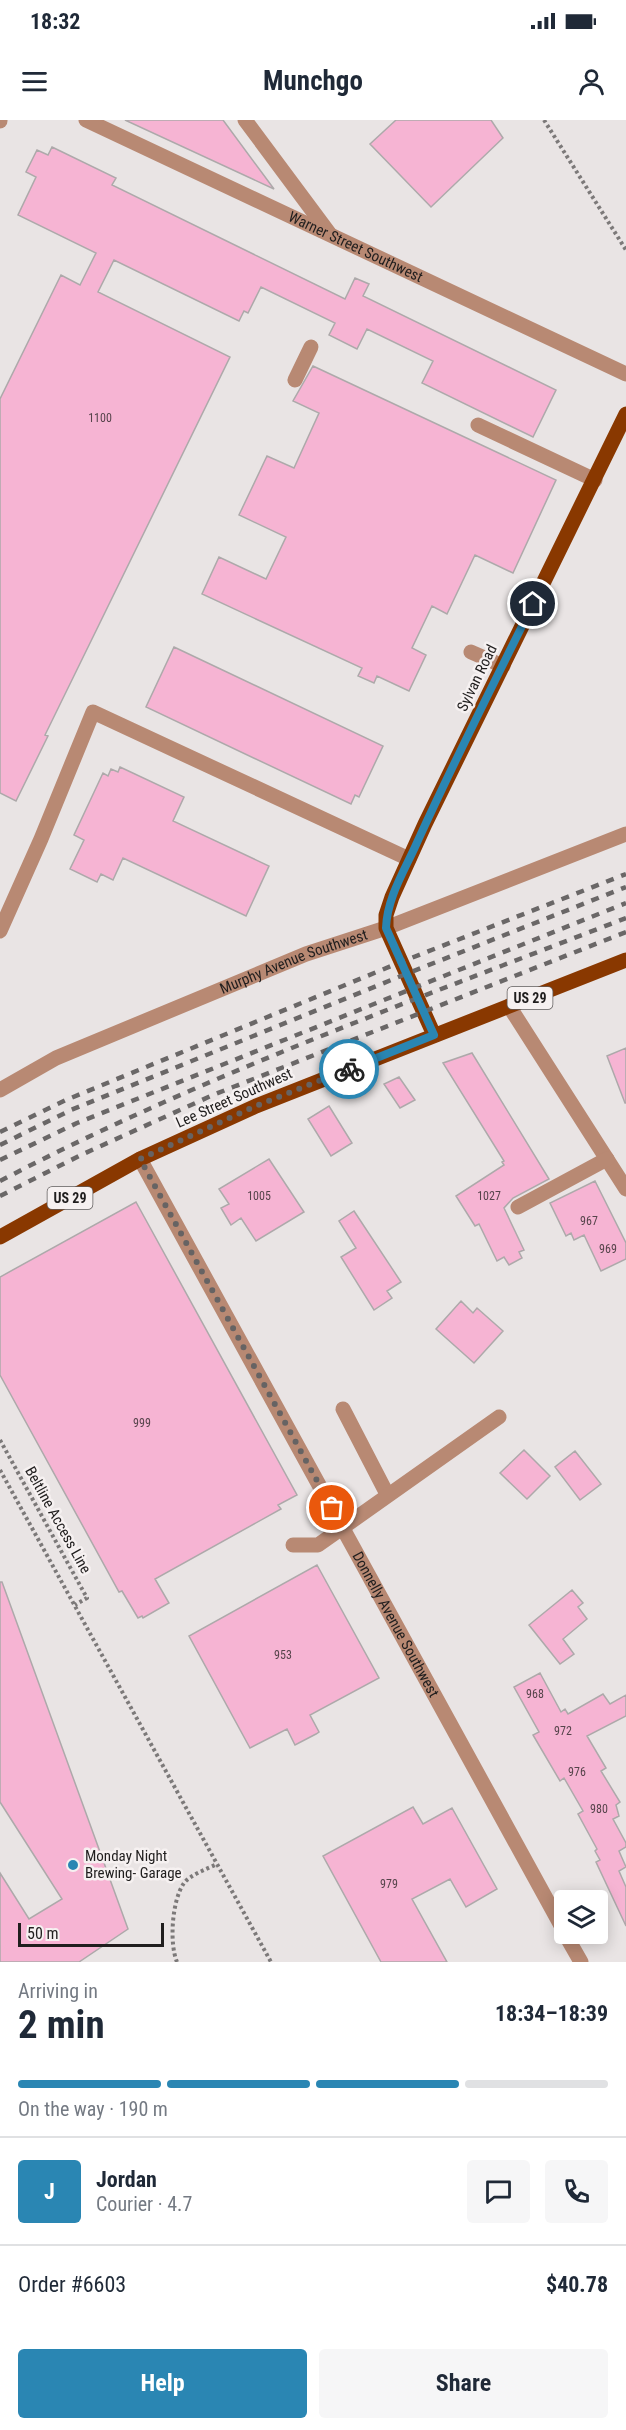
<!DOCTYPE html>
<meta charset="utf-8">
<style>
:root{--surface:#fff;--page:#f6f6f7;--text:#1f2937;--muted:#747a83;--line:#e0e1e3;--accent:#2a86b3}
body{margin:0;font-family:"Roboto Condensed",sans-serif;background:var(--page);color:var(--text);height:100vh;display:flex;flex-direction:column;font-size:22px;white-space:nowrap}
*{box-sizing:border-box;margin:0}
p{font-size:20px;color:var(--muted)}
.icon{flex:none;width:33px;height:33px;fill:none;stroke:currentColor;stroke-width:2;stroke-linecap:round;stroke-linejoin:round}
.map{position:relative;height:1842px;overflow:hidden}
.sheet{display:flex;flex-direction:column;background:var(--surface);flex:1}
.sheet>*{flex:none}
.fabs{position:absolute;left:554px;top:1770px;display:grid;gap:12px}
.fabs a{display:grid;place-items:center;width:54px;height:54px;border-radius:6px;background:var(--surface);box-shadow:0 3px 15px #0003;font-size:30px}
.scale{position:absolute;left:18px;bottom:15px;width:146px;box-sizing:border-box;padding-left:6px;border:3px solid #201e1e;border-top:0;font-size:16px;line-height:21px;white-space:nowrap;color:#201e1e;-webkit-text-stroke:4px #f6f1f1;paint-order:stroke}
.pin{position:absolute;display:grid;place-items:center;width:51px;height:51px;color:#fff;margin:-26px;border:3px solid #fff;border-radius:50%;box-shadow:0 2px 6px #0007}
.courier{position:absolute;display:grid;place-items:center;width:60px;height:60px;margin:-30px;border:4px solid #2a86b3;border-radius:50%;background:#fff;color:#222;box-shadow:0 2px 8px #0007}
.overview em{font-style:normal;font-weight:700}
.overview div{display:flex;flex-direction:column-reverse}
.overview{display:flex;align-items:center;justify-content:space-between;height:102px;padding:0 18px}
h1{font-size:39px;font-weight:700;line-height:45px}
.bar{display:grid;grid-template-columns:repeat(4,1fr);gap:9px 6px;align-content:center;height:72px;padding:0 18px}
.bar i{height:8px;border-radius:4px;background:var(--line)}
.bar .selected{background:var(--accent)}
.bar p{grid-column:span 4}
.line{display:flex;align-items:center;gap:15px;padding:0 18px;border-top:2px solid var(--line)}
.line div{flex:1}
.round{display:grid;place-items:center;flex:none;width:63px;height:63px;border-radius:6px;background:var(--page)}
.cta{display:flex;gap:12px;margin-top:auto;padding:12px 18px}
.cta a{flex:1;height:69px;border-radius:6px;background:var(--accent);color:#fff;font-size:24px;font-weight:700;line-height:69px;text-align:center}
.cta a+a{background:var(--page);color:var(--text)}
.status{display:flex;justify-content:space-between;align-items:center;height:42px;padding:0 30px;background:var(--surface);direction:ltr}
.status svg{height:16px;fill:currentColor}
header{display:flex;justify-content:space-between;align-items:center;height:78px;padding:0 18px;background:var(--surface);font-size:27px;font-weight:700}
.map>svg:first-child{display:block}
.building{fill:#f6b4d3;stroke:#ada9aa;stroke-width:1.5}
.lines{fill:none;stroke-linecap:round;stroke-linejoin:round}
.path{stroke:#7c7979;stroke-width:4;stroke-dasharray:3 3;stroke-linecap:butt}
.minor{stroke:#b88973;stroke-width:15}
.major{stroke:#893800;stroke-width:15}
.rail{stroke:#6a6767;stroke-width:4.5;stroke-dasharray:8 8;stroke-linecap:butt}
.done{stroke:#666363;stroke-width:6;stroke-dasharray:0 10.8}
.route{stroke:#2a86b3;stroke-width:8}
.poi-dot{fill:#2a86b3;stroke:#f6f1f1;stroke-width:2}
.labels{text-anchor:middle;dominant-baseline:central;stroke-width:5;stroke-linejoin:round;paint-order:stroke}
.number-label{font-size:12px;fill:#56444b}
.shield{fill:#f6f1f1;stroke:#605d5d;stroke-width:1.5}
.shield-label{font-size:14px;font-weight:bold;fill:#201e1e}
.street-label{font-size:15px;fill:#201e1e;stroke:#f6f1f1}
.poi-label{font-size:15px;fill:#201e1e;stroke:#f6f1f1;text-anchor:start}
</style>
<div class="status"><b>18:32</b><svg viewBox="0 0 49 12"><path d="M0 12V9h3v3zM5 12V6h3v6zM10 12V3h3v9zM15 12V0h3v12zM26 1h20v11H26zM47 4h2v5h-2z"/></svg></div>
<header><svg class="icon" aria-label="menu" viewBox="0 0 24 24"><path d="M4 6h16M4 12h16M4 18h16"/></svg>Munchgo<svg class="icon" aria-label="person" viewBox="0 0 24 24"><circle cx="12" cy="8" r="4"/><path d="M4 21q1-7 8-7t8 7"/></svg></header>
<div class="map">
<svg width="626" height="1842" viewBox="0 0 626 1842">
<rect width="100%" height="100%" fill="#e9e4e4"/>
<path class="building" d="M 125,0 L 223,0 L 274,69 Z
M 396,0 L 491,0 L 503,18 L 431,87 L 370,24 Z
M 52,27 L 116,58 L 112,65 L 345,179 L 355,158 L 369,164 L 363,176 L 556,270 L 533,317 L 422,263 L 433,241 L 367,209 L 357,229 L 329,215 L 335,203 L 261,167 L 248,193 L 244,191 L 239,201 L 114,140 L 98,172 L 230,237 L 45,615 L 48,616 L 16,681 L 0,673 L 0,279 L 61,155 L 80,165 L 96,133 L 18,95 L 36,57 L 26,52 L 37,30 L 48,35 Z
M 313,246 L 556,360 L 513,453 L 475,435 L 447,494 L 432,486 L 412,528 L 426,535 L 409,571 L 377,556 L 374,563 L 358,556 L 362,548 L 202,474 L 219,437 L 266,459 L 286,417 L 239,395 L 267,336 L 294,348 L 319,293 L 293,281 Z
M 174,527 L 383,626 L 359,677 L 355,675 L 351,684 L 146,587 Z
M 120,647 L 184,677 L 173,701 L 269,746 L 246,796 L 123,738 L 113,760 L 101,754 L 97,762 L 70,749 L 84,720 L 74,715 L 103,653 L 108,656 L 111,649 L 118,652 Z
M 626,928 L 626,983 L 625,983 L 607,936 Z
M 472,933 L 549,1059 L 513,1078 L 504,1088 L 524,1130 L 519,1132 L 522,1138 L 509,1145 L 504,1137 L 497,1141 L 479,1104 L 475,1106 L 456,1076 L 504,1045 L 502,1042 L 504,1041 L 443,943 Z
M 399,957 L 415,980 L 400,988 L 384,964 Z
M 329,986 L 352,1023 L 331,1036 L 308,999 Z
M 269,1039 L 304,1092 L 256,1121 L 241,1098 L 231,1105 L 221,1088 L 229,1084 L 219,1069 Z
M 595,1061 L 626,1123 L 626,1139 L 601,1151 L 584,1115 L 574,1120 L 571,1113 L 566,1116 L 550,1083 Z
M 136,1082 L 297,1375 L 278,1385 L 281,1389 L 155,1459 L 169,1483 L 143,1498 L 142,1496 L 138,1498 L 122,1471 L 119,1472 L 0,1255 L 0,1157 Z
M 354,1091 L 401,1162 L 387,1171 L 392,1178 L 374,1190 L 341,1137 L 356,1128 L 339,1101 Z
M 461,1181 L 473,1193 L 477,1188 L 503,1211 L 474,1243 L 436,1209 Z
M 524,1330 L 550,1356 L 527,1379 L 500,1353 Z
M 575,1331 L 601,1364 L 580,1380 L 555,1347 Z
M 317,1445 L 379,1558 L 310,1595 L 319,1612 L 316,1614 L 295,1625 L 287,1609 L 250,1628 L 189,1516 Z
M 0,1462 L 2,1462 L 128,1809 L 79,1842 L 0,1842 L 0,1753 L 29,1799 L 62,1779 L 0,1682 Z
M 572,1470 L 583,1483 L 578,1487 L 587,1499 L 563,1519 L 574,1534 L 560,1544 L 529,1505 Z
M 540,1553 L 561,1592 L 565,1589 L 568,1594 L 603,1574 L 610,1584 L 626,1575 L 626,1596 L 587,1616 L 606,1648 L 601,1651 L 620,1682 L 616,1685 L 619,1696 L 613,1699 L 626,1723 L 626,1727 L 619,1731 L 626,1747 L 619,1751 L 626,1767 L 626,1806 L 596,1742 L 600,1740 L 595,1731 L 597,1729 L 578,1694 L 583,1691 L 564,1658 L 560,1661 L 533,1615 L 539,1612 L 514,1567 Z
M 413,1687 L 423,1704 L 452,1688 L 497,1769 L 466,1787 L 450,1759 L 412,1779 L 447,1842 L 381,1842 L 323,1736 Z"/>
<g class="lines">
<path class="path" d="M 544,0 L 626,130
M 0,1320 L 87,1478 L 75,1485
M 0,1350 L 271,1842
M 177,1842 C 169,1823 172,1780 184,1763 C 190,1755 207,1749 217,1744"/>
<g class="minor">
<path id="s1" d="M 86,0 L 626,254"/>
<path d="M 245,0 L 329,113"/>
<path d="M 0,1 L 0,0"/>
<path d="M 295,260 L 311,227"/>
<path d="M 478,305 L 595,360"/>
<path d="M 471,532 L 503,546"/>
<path d="M 0,811 L 41,719 L 93,592 L 409,739"/>
<path d="M 509,886 L 626,1069"/>
<path id="s2" d="M 0,970 L 56,938 L 306,834 L 386,808 L 626,714"/>
<path id="s3" d="M 140,1039 L 564,1811"/>
<path d="M 518,1087 L 607,1039"/>
<path d="M 343,1289 L 387,1374"/>
<path d="M 293,1425 L 318,1425 L 499,1297"/>
<path d="M 565,1814 L 581,1842"/>
</g>
<path class="major" d="M 434,915 L 386,808 L 386,795 L 392,777 L 425,704 L 626,294
M 0,1117 L 140,1039 L 256,986 L 626,840"/>
<path class="rail" d="M 0,1012 L 66,980 L 401,842 L 626,754
M 0,1025 L 71,990 L 406,854 L 626,767
M 0,1040 L 77,1003 L 626,783
M 0,1061 C 201,956 415,880 626,798
M 0,1076 L 81,1035 L 213,975 L 626,812"/>
</g>
<g class="lines">
<path class="done" d="M 332,1388 L 140,1039 L 256,986 L 349,949"/>
<path class="route" d="M 349,949 L 434,915 L 386,808 C 387,779 403,753 415,727 C 452,645 493,565 533,484"/>
</g>
<circle class="poi-dot" cx="73" cy="1745" r="6"/>
<g class="labels">
<g class="number-label">
<text x="100" y="298">1100</text>
<text x="259" y="1076">1005</text>
<text x="489" y="1076">1027</text>
<text x="589" y="1101">967</text>
<text x="608" y="1129">969</text>
<text x="142" y="1303">999</text>
<text x="283" y="1535">953</text>
<text x="535" y="1574">968</text>
<text x="563" y="1611">972</text>
<text x="577" y="1652">976</text>
<text x="599" y="1689">980</text>
<text x="389" y="1764">979</text>
</g>
<g class="shield">
<rect x="507.5" y="867" width="45" height="22" rx="4.5"/>
<rect x="47.5" y="1067" width="45" height="22" rx="4.5"/>
</g>
<g class="shield-label">
<text x="530" y="878">US 29</text>
<text x="70" y="1078">US 29</text>
</g>
<g class="street-label">
<text stroke="none"><textPath href="#s1" startOffset="298">Warner Street Southwest</textPath></text>
<text transform="translate(477 558) rotate(-64)">Sylvan Road</text>
<text stroke="none"><textPath href="#s2" startOffset="321">Murphy Avenue Southwest</textPath></text>
<text transform="translate(234 978) rotate(-24)">Lee Street Southwest</text>
<text transform="translate(58 1400) rotate(61)">Beltline Access Line</text>
<text stroke="none"><textPath href="#s3" startOffset="531">Donnelly Avenue Southwest</textPath></text>
</g>
<g class="poi-label">
<text x="85" y="1736">Monday Night<tspan x="85" dy="17">Brewing- Garage</tspan></text>
</g>
</g>
</svg>
<div class="fabs">
<a><svg class="icon" aria-label="layers" viewBox="0 0 24 24"><path d="M12 4l9 5-9 5-9-5zM3 14l9 5 9-5"/></svg></a>
</div>
<div class="scale">50 m</div>
<div class="pin" style="left:332px;top:1388px;background:#ea580c"><svg class="icon" aria-label="bag" viewBox="0 0 24 24"><path d="M5 8h14l-1 12H6zM9 8a3 3 0 0 1 6 0"/></svg></div>
<div class="pin" style="left:533px;top:484px;background:#1f2937"><svg class="icon" aria-label="home" viewBox="0 0 24 24"><path d="M3 11l9-7 9 7M6 9v11h12V9"/></svg></div>
<div class="courier" style="left:349px;top:949px"><svg class="icon" aria-label="bike" viewBox="0 0 24 24"><circle cx="6" cy="16" r="4"/><circle cx="18" cy="16" r="4"/><path d="M6 16l4-8h5l3 8M10 8l3 8H6M13 5h3"/></svg></div>
</div>
<section class="sheet">
<div class="overview"><div><h1>2 min</h1><p>Arriving in</p></div><em>18:34–18:39</em></div>
<div class="bar"><i class="selected"></i><i class="selected"></i><i class="selected"></i><i></i><p>On the way · 190 m</p></div>
<div class="line" style="height:108px"><b class="round" style="background:var(--accent);color:#fff">J</b><div><b>Jordan</b><p>Courier · 4.7</p></div><a class="round"><svg class="icon" aria-label="chat" viewBox="0 0 24 24"><path d="M4 5h16v11H9l-5 4z"/></svg></a><a class="round"><svg class="icon" aria-label="phone" viewBox="0 0 24 24"><path d="M5 4h4l2 5-3 2q2 4 5 5l2-3 5 2v4C11 20 4 13 5 4z"/></svg></a></div>
<div class="line" style="height:78px"><div>Order #6603</div><b>$40.78</b></div>
<div class="cta"><a>Help</a><a>Share</a></div>
</section>
